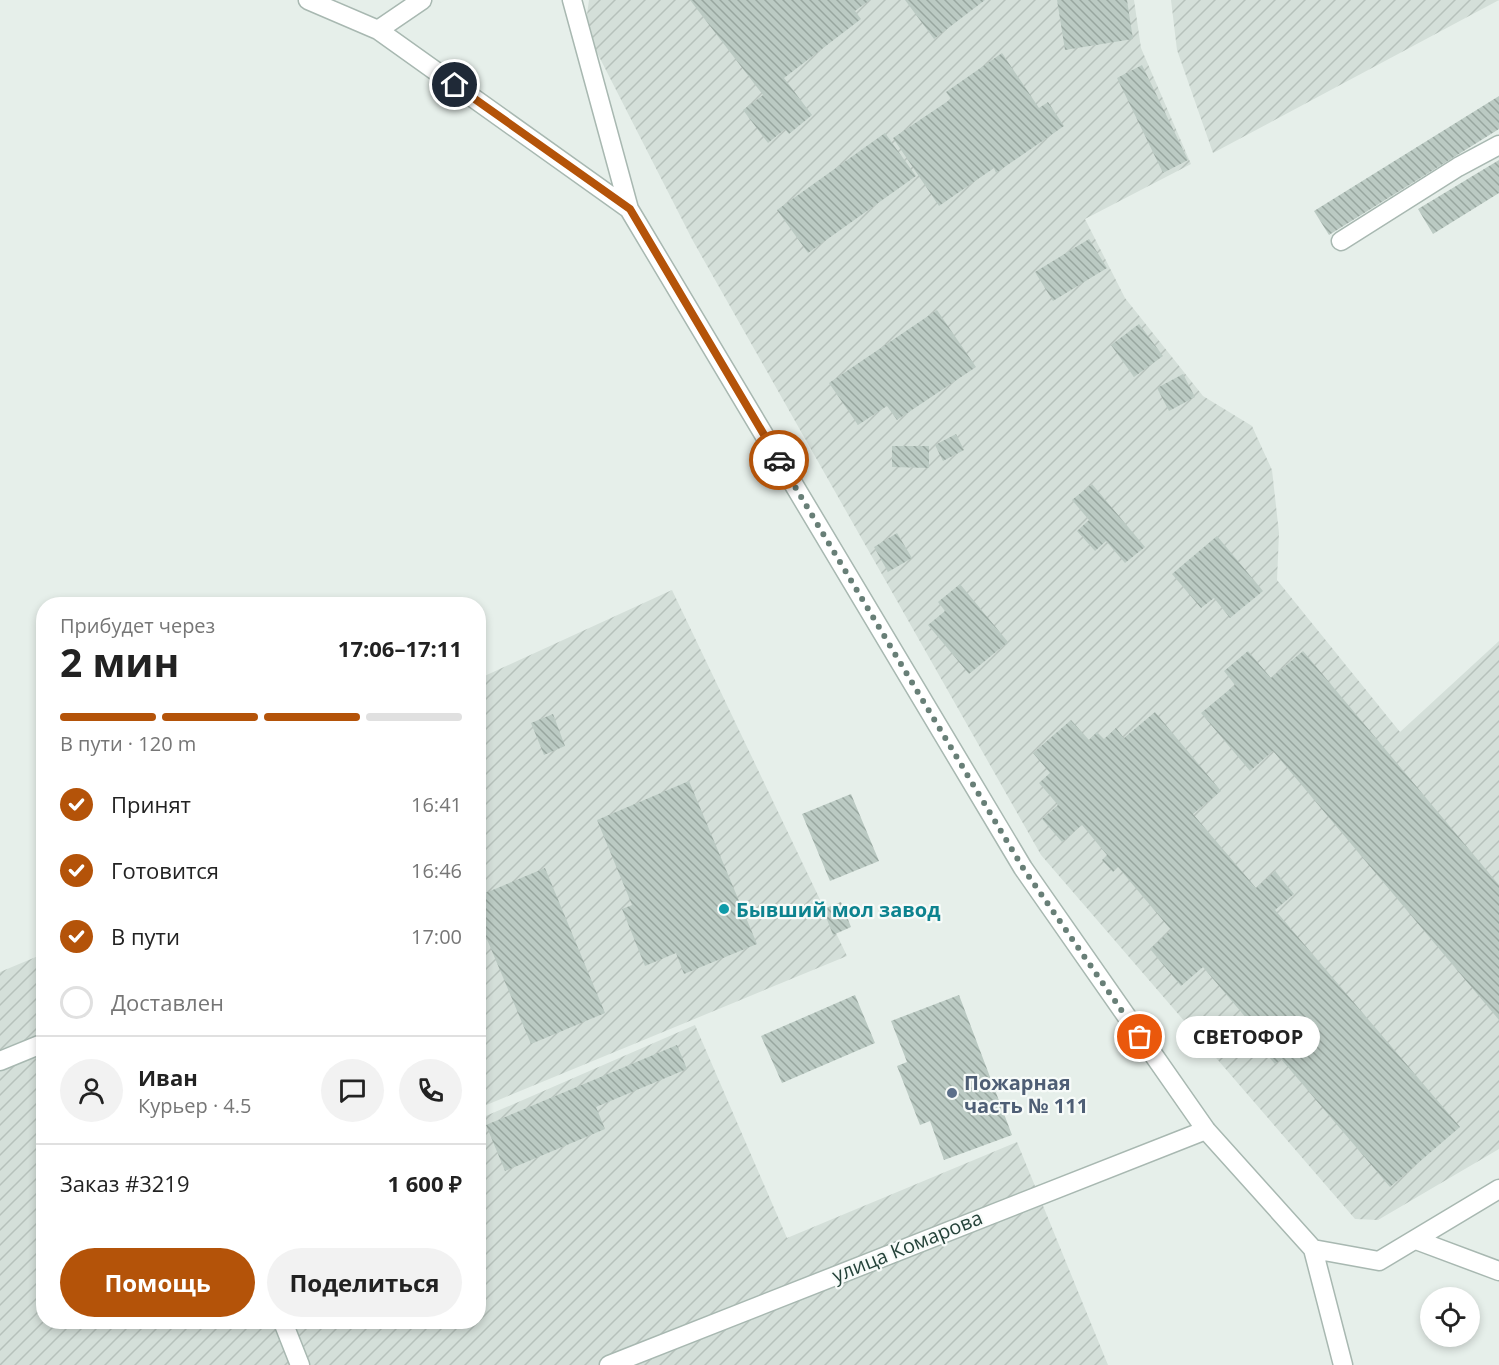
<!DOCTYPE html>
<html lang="ru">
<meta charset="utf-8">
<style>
:root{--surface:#fff;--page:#f2f2f2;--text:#222;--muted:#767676;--line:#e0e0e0;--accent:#b45309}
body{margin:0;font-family:"Open Sans",sans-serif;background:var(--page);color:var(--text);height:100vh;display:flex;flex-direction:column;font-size:22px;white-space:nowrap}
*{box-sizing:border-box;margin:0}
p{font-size:20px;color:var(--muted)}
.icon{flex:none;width:33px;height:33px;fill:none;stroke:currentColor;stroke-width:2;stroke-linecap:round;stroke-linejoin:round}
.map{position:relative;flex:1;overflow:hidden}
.drawer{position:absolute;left:36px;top:597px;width:450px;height:732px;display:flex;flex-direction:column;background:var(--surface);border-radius:24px;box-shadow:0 3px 9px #0003}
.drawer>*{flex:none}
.controls{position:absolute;left:1420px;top:1287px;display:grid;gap:12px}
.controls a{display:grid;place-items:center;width:60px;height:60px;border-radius:50%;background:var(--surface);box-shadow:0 3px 9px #0003;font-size:30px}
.pin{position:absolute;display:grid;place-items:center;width:51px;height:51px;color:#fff;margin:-26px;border:3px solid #fff;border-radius:50%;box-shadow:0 2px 6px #0007}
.courier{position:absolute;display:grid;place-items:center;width:60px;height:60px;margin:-30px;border:4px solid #b45309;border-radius:50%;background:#fff;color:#222;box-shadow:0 2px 8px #0007}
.bubble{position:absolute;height:42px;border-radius:21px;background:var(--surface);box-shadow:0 3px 9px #0003;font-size:20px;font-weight:700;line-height:42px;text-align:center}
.head em{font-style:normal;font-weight:700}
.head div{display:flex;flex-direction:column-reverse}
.head{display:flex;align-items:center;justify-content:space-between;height:102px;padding:0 24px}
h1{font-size:39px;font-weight:700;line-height:45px}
.bar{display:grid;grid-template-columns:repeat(4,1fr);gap:9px 6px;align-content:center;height:72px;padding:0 24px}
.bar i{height:8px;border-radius:4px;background:var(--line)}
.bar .active{background:var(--accent)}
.bar p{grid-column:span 4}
.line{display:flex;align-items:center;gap:15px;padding:0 24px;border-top:2px solid var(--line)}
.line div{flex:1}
.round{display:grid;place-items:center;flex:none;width:63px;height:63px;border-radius:32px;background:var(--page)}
ol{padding:0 24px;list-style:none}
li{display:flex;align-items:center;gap:18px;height:66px}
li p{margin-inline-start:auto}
li .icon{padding:6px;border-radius:50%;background:var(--accent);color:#fff;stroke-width:4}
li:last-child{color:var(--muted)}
li i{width:33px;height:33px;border:3px solid var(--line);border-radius:50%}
.action{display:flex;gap:12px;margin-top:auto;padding:12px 24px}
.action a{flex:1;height:69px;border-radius:36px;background:var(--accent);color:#fff;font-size:24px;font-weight:700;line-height:69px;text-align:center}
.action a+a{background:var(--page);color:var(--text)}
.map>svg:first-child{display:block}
.industrial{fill:url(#industrial-furrows)}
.building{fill:url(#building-back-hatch)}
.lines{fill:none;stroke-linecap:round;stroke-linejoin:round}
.minor-casing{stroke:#a8b8b1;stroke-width:21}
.minor{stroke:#fff;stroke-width:18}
.done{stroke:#687f77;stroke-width:6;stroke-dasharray:0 10.8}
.route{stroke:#b45309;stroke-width:8}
.culture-dot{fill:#0f9aa8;stroke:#f7fbf9;stroke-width:2}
.service-dot{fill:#5c6f8a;stroke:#f7fbf9;stroke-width:2}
.labels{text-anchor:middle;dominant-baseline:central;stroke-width:4.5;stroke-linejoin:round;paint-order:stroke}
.culture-label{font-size:20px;font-weight:bold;fill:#0d838f;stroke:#f7fbf9;text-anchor:start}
.service-label{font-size:20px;font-weight:bold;fill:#4e5e75;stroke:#f7fbf9;text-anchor:start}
.street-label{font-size:20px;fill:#244239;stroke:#f7fbf9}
</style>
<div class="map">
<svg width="1499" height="1365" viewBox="0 0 1499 1365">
<defs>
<pattern id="industrial-furrows" width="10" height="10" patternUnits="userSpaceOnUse" patternTransform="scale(1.5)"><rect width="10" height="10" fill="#d4dfd9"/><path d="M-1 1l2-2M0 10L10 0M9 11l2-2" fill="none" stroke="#b6c1bb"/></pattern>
<pattern id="building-back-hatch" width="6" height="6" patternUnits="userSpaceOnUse" patternTransform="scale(1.5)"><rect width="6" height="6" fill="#bbcac3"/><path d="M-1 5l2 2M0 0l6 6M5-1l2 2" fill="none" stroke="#98a69f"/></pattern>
</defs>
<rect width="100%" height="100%" fill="#e6efea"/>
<path class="industrial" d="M 589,0 L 1134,0 L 1141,48 L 1191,164 L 1085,219 L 1125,298 L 1203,396 L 1252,426 L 1272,470 L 1279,533 L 1277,580 L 1400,732 L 1499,641 L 1499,1149 L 1378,1220 L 1355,1219 L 1041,855 L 693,241 L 585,29 Z
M 1171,0 L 1499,0 L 1213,153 L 1177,50 Z
M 672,590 L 847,956 L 479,1108 L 478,679 Z
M 43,954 L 44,1322 L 478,1322 L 479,1119 L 695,1025 L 787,1238 L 1017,1142 L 1108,1365 L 0,1365 L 0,972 Z"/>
<path class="building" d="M 690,0 L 870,0 L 855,11 L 861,19 L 784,78 L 812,115 L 789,134 L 785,129 L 768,143 L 743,110 L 763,95 Z
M 905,0 L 985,0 L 934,39 Z
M 1057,0 L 1127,0 L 1133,39 L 1065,50 Z
M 1002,53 L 1039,108 L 1048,102 L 1064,126 L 996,173 L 994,168 L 939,206 L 893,138 L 951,99 L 946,92 Z
M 1142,65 L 1188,160 L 1163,173 L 1117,78 Z
M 1499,96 L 1499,129 L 1329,235 L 1314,211 Z
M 885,133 L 916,176 L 808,253 L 777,210 Z
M 1499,160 L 1499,193 L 1433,234 L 1418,209 Z
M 1089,239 L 1107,268 L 1053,301 L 1035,272 Z
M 937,310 L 976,367 L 897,420 L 887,406 L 858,425 L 829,383 Z
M 1139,324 L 1163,356 L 1134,377 L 1111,345 Z
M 1183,374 L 1195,397 L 1169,411 L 1157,388 Z
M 956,434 L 964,450 L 943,461 L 935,445 Z
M 892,446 L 929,446 L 929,468 L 892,467 Z
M 1092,484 L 1145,547 L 1125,563 L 1106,541 L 1095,551 L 1077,531 L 1089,520 L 1072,500 Z
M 897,533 L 912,558 L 888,572 L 874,547 Z
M 1217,536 L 1263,591 L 1230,618 L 1214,598 L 1201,608 L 1172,574 Z
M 960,584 L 1008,642 L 969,674 L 928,625 L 945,611 L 938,602 Z
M 1248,651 L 1271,678 L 1303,651 L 1499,885 L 1499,1020 L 1273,751 L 1250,771 L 1201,713 L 1235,685 L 1224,671 Z
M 1155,712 L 1221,791 L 1193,814 L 1256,888 L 1275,871 L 1294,894 L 1275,910 L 1460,1127 L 1390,1187 L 1281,1059 L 1275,1064 L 1263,1050 L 1269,1045 L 1203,967 L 1181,986 L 1150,949 L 1171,930 L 1118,867 L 1113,872 L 1102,860 L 1107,855 L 1082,825 L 1062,842 L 1042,819 L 1058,805 L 1039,783 L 1050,773 L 1033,753 L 1071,720 L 1089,740 L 1097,732 L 1104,739 L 1116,728 L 1124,738 Z
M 553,714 L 565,746 L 544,755 L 531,723 Z
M 689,781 L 757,944 L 684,974 L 676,953 L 645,966 L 622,909 L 632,905 L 597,820 Z
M 851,794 L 879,861 L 830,881 L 802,814 Z
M 545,868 L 605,1013 L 531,1044 L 478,918 L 478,896 Z
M 841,902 L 851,927 L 833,935 L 823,909 Z
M 855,995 L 875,1043 L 782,1083 L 761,1036 Z
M 959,995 L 1012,1135 L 944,1160 L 930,1121 L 920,1125 L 897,1066 L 907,1062 L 891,1021 Z
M 677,1045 L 687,1069 L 596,1107 L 605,1129 L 505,1171 L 486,1125 Z"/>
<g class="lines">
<g class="minor-casing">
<path id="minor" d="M 308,0 L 378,30 L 629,209
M 572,0 L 629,209 L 1023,868 L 1206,1130 L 1313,1249 L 1343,1365
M 378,30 L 422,0
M 1341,241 L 1458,167 L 1499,145
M 0,1061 L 44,1043
M 1416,1240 L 1499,1271
M 1313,1249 L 1379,1261 L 1499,1189
M 283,1322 L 300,1365
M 609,1365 L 1206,1130"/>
</g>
<use href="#minor" class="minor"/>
</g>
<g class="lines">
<path class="done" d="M 779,460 L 1023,868 L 1140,1037"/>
<path class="route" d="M 455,85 L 630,209 L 779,460"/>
</g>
<circle class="culture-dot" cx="724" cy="909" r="6"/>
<circle class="service-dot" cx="952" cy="1093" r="6"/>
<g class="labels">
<g class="culture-label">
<text x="736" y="909">Бывший мол завод</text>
</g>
<g class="service-label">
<text x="964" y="1082">Пожарная<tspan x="964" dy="23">часть № 111</tspan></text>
</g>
<g class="street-label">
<text transform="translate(907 1246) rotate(-22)">улица Комарова</text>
</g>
</g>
</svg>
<div class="controls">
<a><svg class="icon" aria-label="locate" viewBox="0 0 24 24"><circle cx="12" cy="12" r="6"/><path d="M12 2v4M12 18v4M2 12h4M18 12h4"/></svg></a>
</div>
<div class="pin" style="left:1140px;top:1037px;background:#ea580c"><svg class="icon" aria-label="bag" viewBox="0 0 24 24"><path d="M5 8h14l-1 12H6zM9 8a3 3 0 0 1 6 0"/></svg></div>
<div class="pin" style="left:455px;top:85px;background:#1f2937"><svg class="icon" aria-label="home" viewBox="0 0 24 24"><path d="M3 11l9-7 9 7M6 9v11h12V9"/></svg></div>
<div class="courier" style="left:779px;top:460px"><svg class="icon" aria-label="car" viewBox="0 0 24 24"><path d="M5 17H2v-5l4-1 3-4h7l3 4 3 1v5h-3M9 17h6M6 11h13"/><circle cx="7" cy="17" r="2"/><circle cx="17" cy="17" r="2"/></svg></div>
<div class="bubble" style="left:1176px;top:1016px;width:144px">СВЕТОФОР</div>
<section class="drawer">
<div class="head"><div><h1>2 мин</h1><p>Прибудет через</p></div><em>17:06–17:11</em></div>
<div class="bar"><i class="active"></i><i class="active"></i><i class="active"></i><i></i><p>В пути · 120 m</p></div>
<ol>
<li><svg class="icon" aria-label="check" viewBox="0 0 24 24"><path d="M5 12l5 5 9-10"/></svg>Принят<p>16:41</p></li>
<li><svg class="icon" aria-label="check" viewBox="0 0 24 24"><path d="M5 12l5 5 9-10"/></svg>Готовится<p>16:46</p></li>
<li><svg class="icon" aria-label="check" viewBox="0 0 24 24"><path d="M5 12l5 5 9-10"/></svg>В пути<p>17:00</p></li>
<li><i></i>Доставлен</li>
</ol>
<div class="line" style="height:108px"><a class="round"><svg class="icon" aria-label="person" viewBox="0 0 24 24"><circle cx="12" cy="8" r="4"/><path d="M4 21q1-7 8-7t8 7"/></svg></a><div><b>Иван</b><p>Курьер · 4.5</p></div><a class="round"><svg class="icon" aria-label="chat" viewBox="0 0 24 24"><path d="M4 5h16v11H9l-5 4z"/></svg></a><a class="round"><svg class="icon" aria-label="phone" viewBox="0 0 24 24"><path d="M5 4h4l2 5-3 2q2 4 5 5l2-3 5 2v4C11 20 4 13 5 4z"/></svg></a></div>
<div class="line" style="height:78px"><div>Заказ #3219</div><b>1 600 ₽</b></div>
<div class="action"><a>Помощь</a><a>Поделиться</a></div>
</section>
</div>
